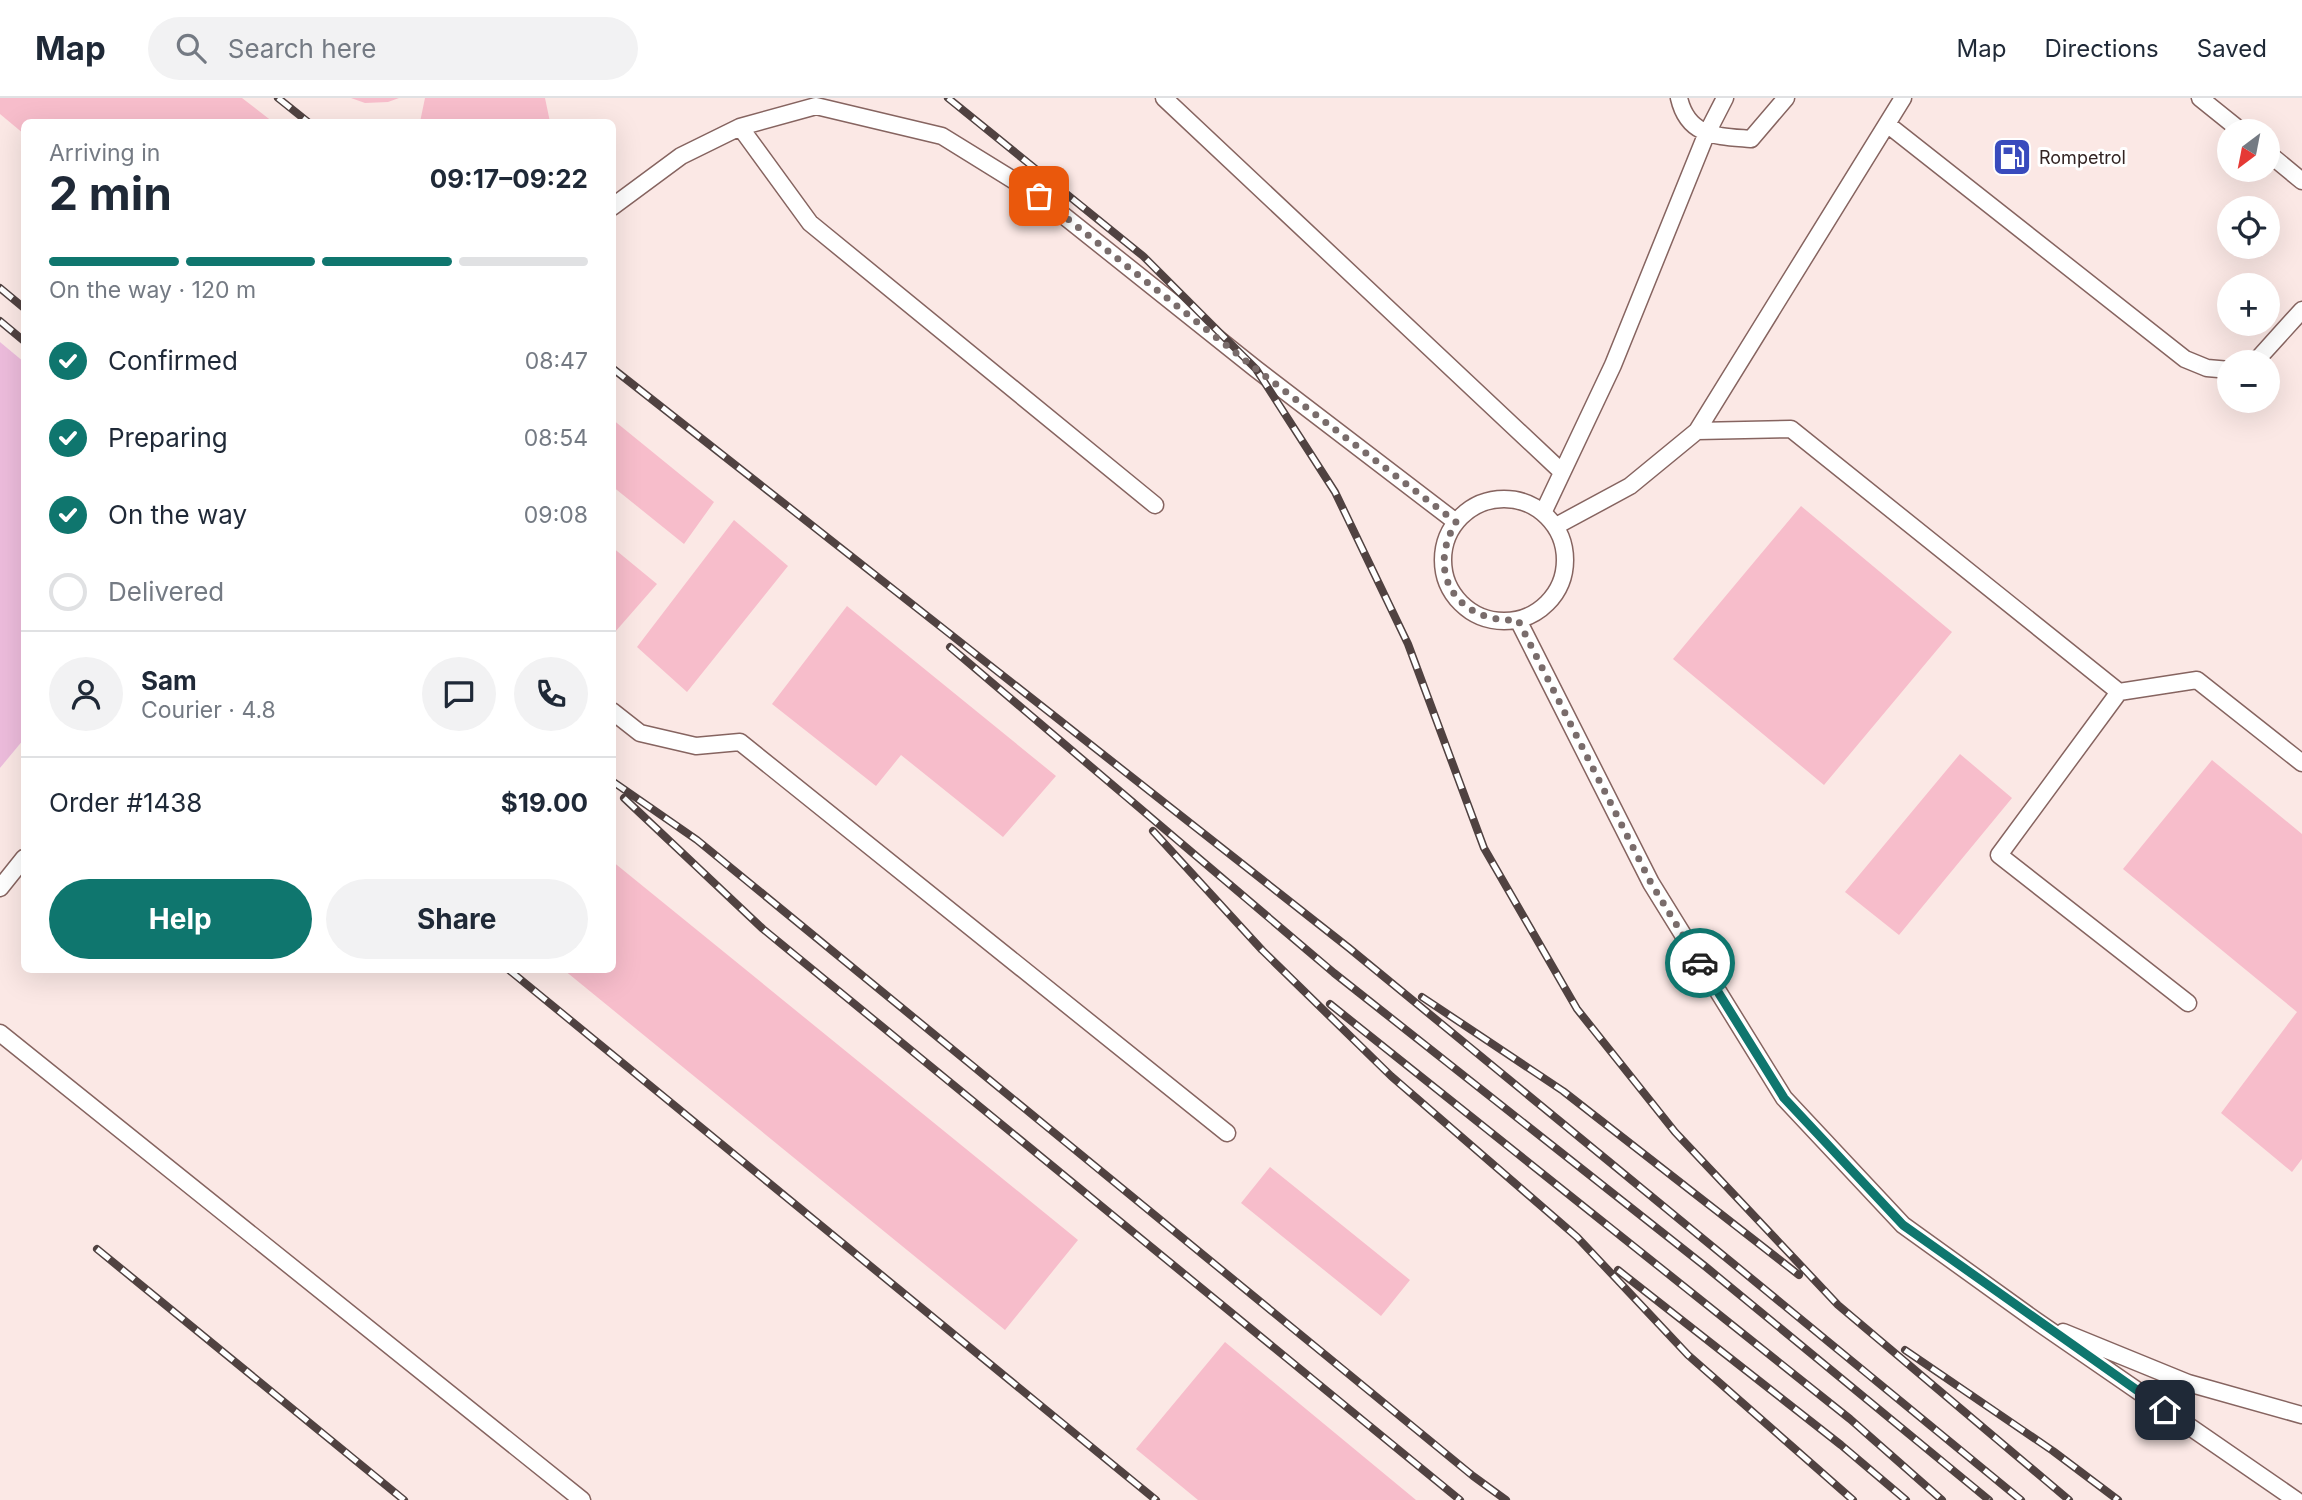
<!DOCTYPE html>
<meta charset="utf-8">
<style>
:root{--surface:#fff;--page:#f2f2f3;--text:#1f2937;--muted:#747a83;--line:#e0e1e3;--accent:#0f766e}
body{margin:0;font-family:Inter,sans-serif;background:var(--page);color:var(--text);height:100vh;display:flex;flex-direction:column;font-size:26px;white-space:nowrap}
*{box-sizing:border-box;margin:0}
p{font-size:23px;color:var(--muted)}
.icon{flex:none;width:38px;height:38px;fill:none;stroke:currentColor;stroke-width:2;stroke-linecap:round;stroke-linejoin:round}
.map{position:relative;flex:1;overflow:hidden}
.details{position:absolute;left:21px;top:21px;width:595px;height:854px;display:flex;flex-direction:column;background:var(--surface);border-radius:10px;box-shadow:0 7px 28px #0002}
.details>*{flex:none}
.needle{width:46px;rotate:212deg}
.tools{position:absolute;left:2217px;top:21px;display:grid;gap:14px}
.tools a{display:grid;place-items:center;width:63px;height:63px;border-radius:50%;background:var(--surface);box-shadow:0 7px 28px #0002;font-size:35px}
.pin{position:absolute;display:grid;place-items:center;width:60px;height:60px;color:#fff;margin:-30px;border-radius:14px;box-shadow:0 4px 10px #0006}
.courier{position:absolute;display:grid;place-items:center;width:70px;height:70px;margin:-35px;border:5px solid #0f766e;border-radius:50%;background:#fff;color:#222;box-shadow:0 2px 9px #0007}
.headline em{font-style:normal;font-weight:700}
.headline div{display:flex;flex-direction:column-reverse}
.headline{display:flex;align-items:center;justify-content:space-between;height:119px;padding:0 28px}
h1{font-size:46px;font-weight:700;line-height:52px}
.bar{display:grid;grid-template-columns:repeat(4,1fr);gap:10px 7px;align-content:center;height:84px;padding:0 28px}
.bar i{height:9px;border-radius:5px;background:var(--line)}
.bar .selected{background:var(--accent)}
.bar p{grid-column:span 4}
.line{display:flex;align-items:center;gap:18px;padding:0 28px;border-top:2px solid var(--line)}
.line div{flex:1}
.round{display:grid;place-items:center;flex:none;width:74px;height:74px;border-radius:37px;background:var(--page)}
ol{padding:0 28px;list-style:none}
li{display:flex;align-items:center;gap:21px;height:77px}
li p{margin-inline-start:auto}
li .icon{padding:7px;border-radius:50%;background:var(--accent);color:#fff;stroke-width:4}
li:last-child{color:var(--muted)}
li i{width:38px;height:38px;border:4px solid var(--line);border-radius:50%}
.action{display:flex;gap:14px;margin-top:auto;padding:14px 28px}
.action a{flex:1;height:80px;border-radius:42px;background:var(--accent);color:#fff;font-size:28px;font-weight:700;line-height:80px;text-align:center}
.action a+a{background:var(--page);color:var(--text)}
header{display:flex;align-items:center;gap:42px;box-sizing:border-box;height:98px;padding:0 35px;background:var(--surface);border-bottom:2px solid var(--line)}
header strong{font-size:33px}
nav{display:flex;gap:38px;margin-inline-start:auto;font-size:24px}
.search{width:490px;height:63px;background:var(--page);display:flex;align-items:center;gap:18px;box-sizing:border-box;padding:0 24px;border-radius:38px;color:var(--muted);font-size:26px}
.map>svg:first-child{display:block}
.built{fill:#fbe8e5;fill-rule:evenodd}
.water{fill:#edbcdc}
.building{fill:#f7bdcb}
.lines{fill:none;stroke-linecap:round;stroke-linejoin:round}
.lane-casing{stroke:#866460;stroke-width:19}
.lane{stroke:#fff;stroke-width:16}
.rail-casing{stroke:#504241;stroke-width:8}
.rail{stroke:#fff;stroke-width:5;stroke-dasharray:16;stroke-linecap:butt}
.done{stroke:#796c6b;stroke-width:7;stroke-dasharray:0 12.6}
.route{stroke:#0f766e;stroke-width:9}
.labels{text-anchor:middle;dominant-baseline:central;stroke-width:6;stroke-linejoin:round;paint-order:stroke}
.poi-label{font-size:18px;fill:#332423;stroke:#fff;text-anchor:start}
</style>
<header>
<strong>Map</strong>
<div class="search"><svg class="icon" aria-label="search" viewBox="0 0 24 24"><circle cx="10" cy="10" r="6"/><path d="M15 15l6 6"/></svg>Search here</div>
<nav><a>Map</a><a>Directions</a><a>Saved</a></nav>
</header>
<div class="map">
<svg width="2302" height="1402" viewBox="0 0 2302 1402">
<rect width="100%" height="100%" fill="#fbf3f2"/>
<path class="built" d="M 0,0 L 2302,0 L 2302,1402 L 0,1402 L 0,670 L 24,641 L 24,872 L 612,872 L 612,24 L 24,24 L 24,264 L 0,244 ZM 2230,33 L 2268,33 L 2268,72 L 2230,72 ZM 2230,110 L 2268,110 L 2268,149 L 2230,149 ZM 2230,187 L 2268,187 L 2268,226 L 2230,226 ZM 2230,264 L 2268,264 L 2268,303 L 2230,303 Z"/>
<path class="water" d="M 0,244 L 24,264 L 24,641 L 0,670 Z"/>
<path class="building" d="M 0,0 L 242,0 L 273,24 L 24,24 L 24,36 L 0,16 Z
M 351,0 L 399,0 L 388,4 L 365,5 Z
M 425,0 L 545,0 L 550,24 L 420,24 Z
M 612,321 L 714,404 L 684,446 L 612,388 Z
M 1801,408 L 1952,534 L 1824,687 L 1673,561 Z
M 734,422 L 788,468 L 687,594 L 637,549 Z
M 612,449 L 657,486 L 615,534 L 612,532 Z
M 847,508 L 1056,678 L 1003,739 L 901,657 L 876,688 L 772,606 Z
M 1960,656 L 2012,700 L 1899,837 L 1845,794 Z
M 2212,662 L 2302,736 L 2302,1061 L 2292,1074 L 2221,1015 L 2297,914 L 2123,771 Z
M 612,763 L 1078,1142 L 1005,1232 L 564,872 L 612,872 Z
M 1270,1069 L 1410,1182 L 1381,1218 L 1241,1105 Z
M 1225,1244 L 1416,1402 L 1198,1402 L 1136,1351 Z"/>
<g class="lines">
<g class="lane-casing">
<path id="lane" d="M 1164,0 L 1562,374
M 1679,0 C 1688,39 1717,38 1751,41 L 1786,0
M 2200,0 L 2241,33
M 1887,26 L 2185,261 L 2207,270 L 2230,272
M 740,29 L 810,125 L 1155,407
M 2268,55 L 2302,83
M 612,109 L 681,58 L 740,29 L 816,8 L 942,38 L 1039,98 L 1256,271 L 1456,424
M 2255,264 L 2302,212
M 1697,333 L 1903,0
M1443 462a61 61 0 1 1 122 0a61 61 0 1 1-122 0Z
M 1543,415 L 1613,267 L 1706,37 L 1725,0
M 1556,428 L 1630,388 L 1697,333 L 1791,331 L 2119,594 L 2197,582 L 2302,665
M 1518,522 L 1651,785 L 1784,1000 L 1903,1127 L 2035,1222 L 2296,1402
M 2119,594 L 1999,757 L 2188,905
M 612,613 L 640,635 L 696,648 L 740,644 L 1227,1035
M 0,790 L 24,760
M 0,935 L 582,1402
M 2063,1234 L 2188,1285 L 2302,1317"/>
</g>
<use href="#lane" class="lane"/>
<g class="rail-casing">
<path id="rail" d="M 278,0 L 308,24
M 948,0 L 1143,158 L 1256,271 L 1335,394 L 1408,546 L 1484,750 L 1577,911 L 1675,1034 L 1838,1207 L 2069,1402
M 0,190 L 24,210
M 0,223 L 24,243
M 612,270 L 1349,850 L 2021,1402
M 950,549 L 1334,875 L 1706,1169 L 1989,1402
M 612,683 L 697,742 L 1473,1378 L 1506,1402
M 624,700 L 763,831 L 1460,1402
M 1153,733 L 1262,852 L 1391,978 L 1577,1139 L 1688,1257 L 1853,1402
M 509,872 L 1156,1402
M 1422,899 L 1563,993 L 1799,1177
M 1330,906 L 1850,1321 L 1942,1402
M 97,1151 L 404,1402
M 1618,1172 L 1841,1347 L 1906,1402
M 1905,1252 L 2053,1353 L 2118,1402"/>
</g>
<use href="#rail" class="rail"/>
</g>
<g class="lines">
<path class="done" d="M 1039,98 L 1256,271 L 1456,424 C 1425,477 1458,525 1518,522 L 1651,785 L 1700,865"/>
<path class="route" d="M 1700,865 L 1784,1000 L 1903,1127 L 2165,1312"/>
</g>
<defs>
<g id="fuel-square" transform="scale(2.0125)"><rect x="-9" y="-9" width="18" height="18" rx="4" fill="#394bbd" stroke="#fff"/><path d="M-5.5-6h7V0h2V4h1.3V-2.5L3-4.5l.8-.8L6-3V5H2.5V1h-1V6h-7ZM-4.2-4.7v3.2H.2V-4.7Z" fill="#fff"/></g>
</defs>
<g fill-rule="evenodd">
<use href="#fuel-square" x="2012" y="59"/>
</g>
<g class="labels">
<g class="poi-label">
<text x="2039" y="59">Rompetrol</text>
</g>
</g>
</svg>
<div class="tools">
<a><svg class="needle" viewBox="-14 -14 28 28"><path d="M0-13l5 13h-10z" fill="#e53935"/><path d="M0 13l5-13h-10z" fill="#747a83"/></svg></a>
<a><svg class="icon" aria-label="locate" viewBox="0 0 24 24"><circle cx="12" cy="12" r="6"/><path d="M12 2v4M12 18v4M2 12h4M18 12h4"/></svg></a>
<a>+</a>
<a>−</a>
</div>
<div class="pin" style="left:1039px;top:98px;background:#ea580c"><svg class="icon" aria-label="bag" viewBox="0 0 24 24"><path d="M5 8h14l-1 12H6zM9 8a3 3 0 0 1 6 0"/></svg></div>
<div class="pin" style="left:2165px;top:1312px;background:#1f2937"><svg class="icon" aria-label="home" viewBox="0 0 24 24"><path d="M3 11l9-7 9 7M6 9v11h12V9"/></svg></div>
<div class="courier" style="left:1700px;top:865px"><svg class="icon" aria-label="car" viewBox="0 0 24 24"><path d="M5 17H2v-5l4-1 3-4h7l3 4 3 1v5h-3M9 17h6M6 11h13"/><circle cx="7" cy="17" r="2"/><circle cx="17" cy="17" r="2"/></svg></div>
<section class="details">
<div class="headline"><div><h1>2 min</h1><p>Arriving in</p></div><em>09:17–09:22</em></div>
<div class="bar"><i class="selected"></i><i class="selected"></i><i class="selected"></i><i></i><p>On the way · 120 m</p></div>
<ol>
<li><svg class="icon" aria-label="check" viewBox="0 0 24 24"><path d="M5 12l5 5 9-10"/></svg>Confirmed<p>08:47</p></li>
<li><svg class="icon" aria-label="check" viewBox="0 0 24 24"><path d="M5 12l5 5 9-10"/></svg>Preparing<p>08:54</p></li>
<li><svg class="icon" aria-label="check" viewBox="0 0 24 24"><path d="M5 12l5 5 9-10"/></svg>On the way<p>09:08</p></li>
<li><i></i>Delivered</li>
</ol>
<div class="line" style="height:126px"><a class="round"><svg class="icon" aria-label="person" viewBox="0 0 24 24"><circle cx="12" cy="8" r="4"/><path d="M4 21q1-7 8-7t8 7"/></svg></a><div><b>Sam</b><p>Courier · 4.8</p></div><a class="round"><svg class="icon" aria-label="chat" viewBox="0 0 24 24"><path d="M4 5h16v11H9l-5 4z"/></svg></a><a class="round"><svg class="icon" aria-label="phone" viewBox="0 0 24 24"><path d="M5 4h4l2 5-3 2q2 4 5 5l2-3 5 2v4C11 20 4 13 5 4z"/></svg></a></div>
<div class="line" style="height:91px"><div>Order #1438</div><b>$19.00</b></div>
<div class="action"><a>Help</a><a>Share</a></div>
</section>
</div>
